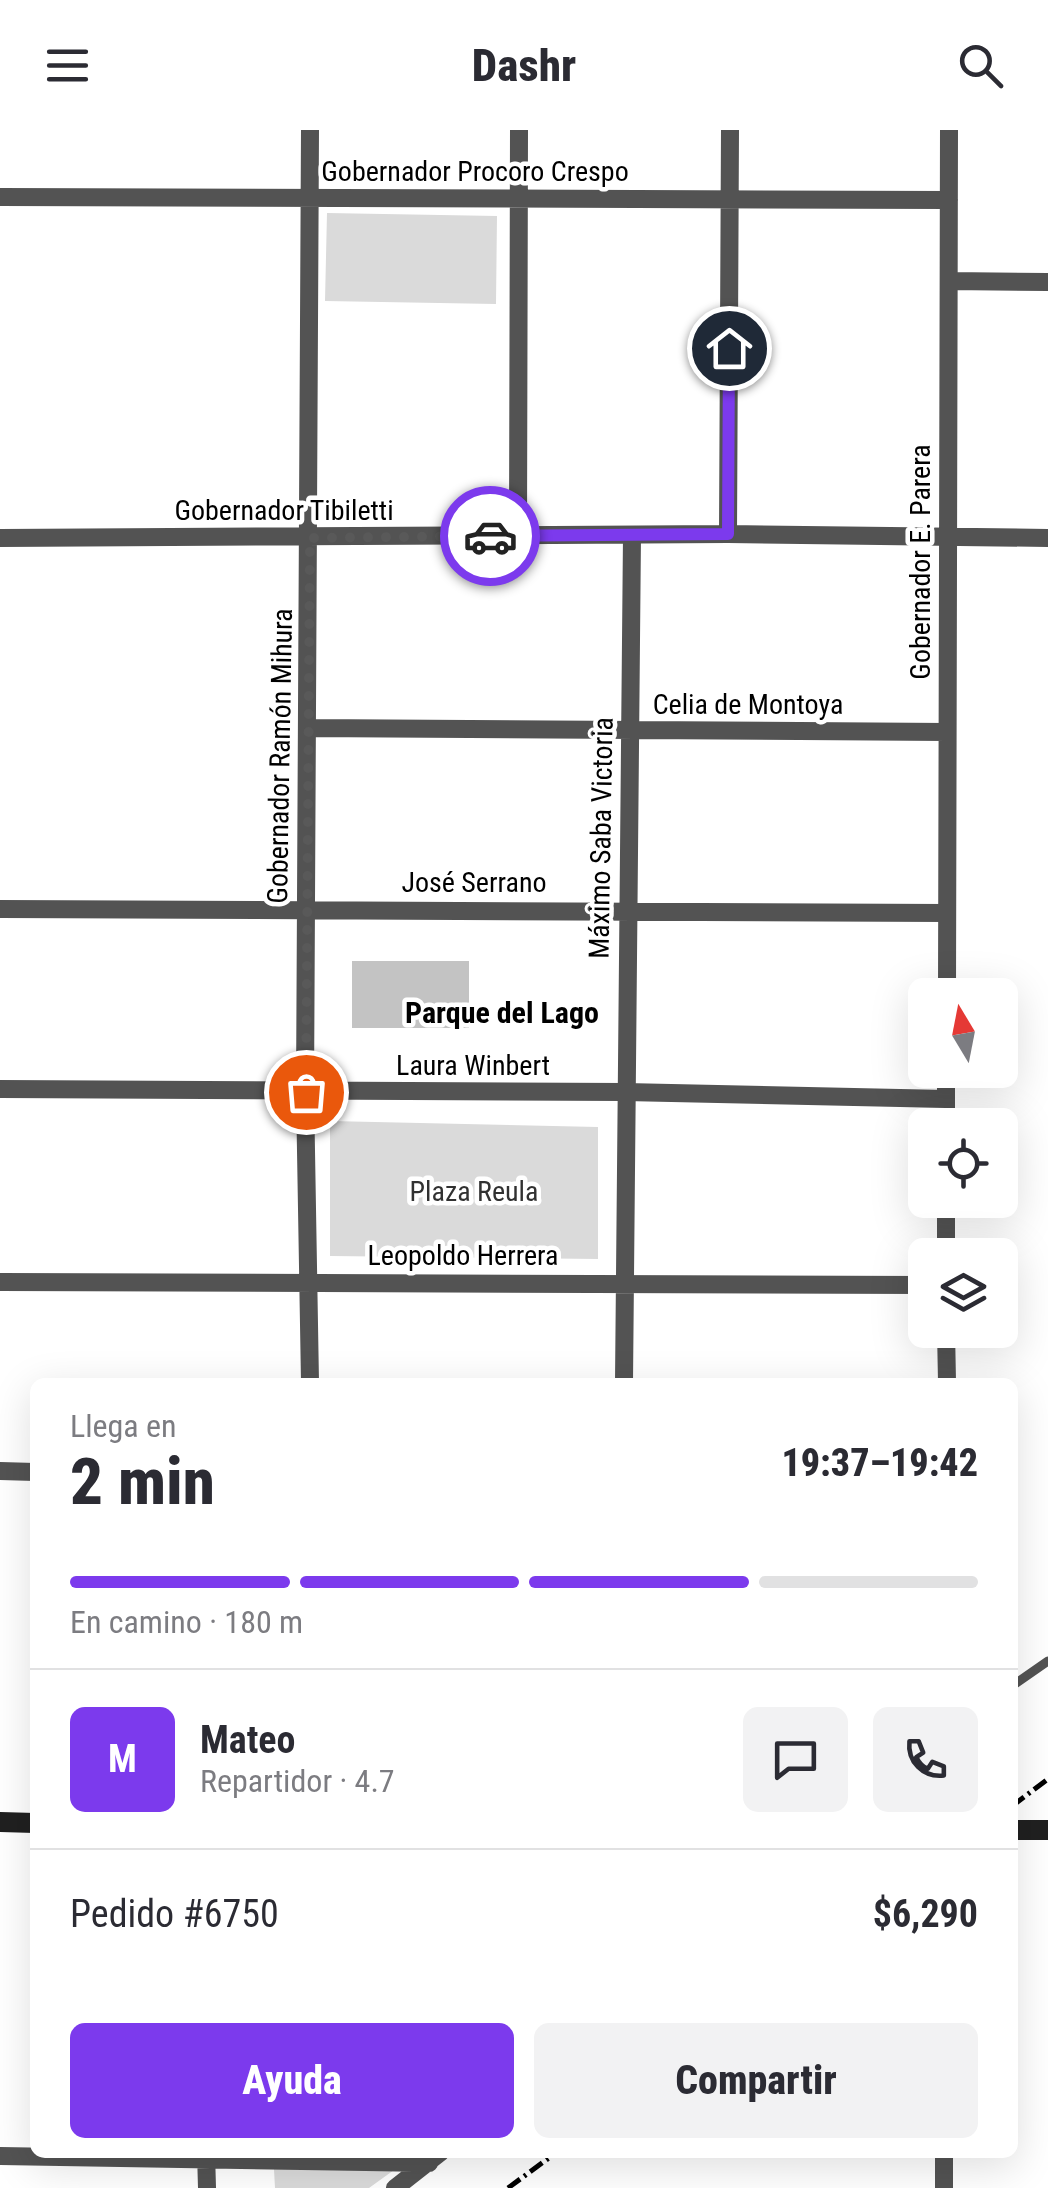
<!DOCTYPE html>
<html lang="es">
<meta charset="utf-8">
<style>
:root{--surface:#fff;--page:#f2f2f3;--text:#2b2b33;--muted:#7c7c81;--line:#e1e1e2;--accent:#7c3aed}
body{margin:0;font-family:"Roboto Condensed",sans-serif;background:var(--page);color:var(--text);height:100vh;display:flex;flex-direction:column;font-size:38px;white-space:nowrap}
*{box-sizing:border-box;margin:0}
p{font-size:32px;color:var(--muted)}
.icon{flex:none;width:55px;height:55px;fill:none;stroke:currentColor;stroke-width:2;stroke-linecap:round;stroke-linejoin:round}
.map{position:relative;flex:1;overflow:hidden}
.drawer{position:absolute;left:30px;top:1248px;width:988px;height:780px;display:flex;flex-direction:column;background:var(--surface);border-radius:15px;box-shadow:0 10px 40px #0002}
.drawer>*{flex:none}
.needle{width:65px;rotate:350deg}
.buttons{position:absolute;left:908px;top:848px;display:grid;gap:20px}
.buttons a{display:grid;place-items:center;width:110px;height:110px;border-radius:15px;background:var(--surface);box-shadow:0 10px 40px #0002;font-size:50px}
.pin{position:absolute;display:grid;place-items:center;width:85px;height:85px;color:#fff;margin:-42px;border:5px solid #fff;border-radius:50%;box-shadow:0 2px 10px #0007}
.courier{position:absolute;display:grid;place-items:center;width:100px;height:100px;margin:-50px;border:8px solid #7c3aed;border-radius:50%;background:#fff;color:#222;box-shadow:0 2px 12px #0007}
.head em{font-style:normal;font-weight:800}
.head div{display:flex;flex-direction:column-reverse}
.head{display:flex;align-items:center;justify-content:space-between;height:170px;padding:0 40px}
h1{font-size:65px;font-weight:800;line-height:75px}
.bar{display:grid;grid-template-columns:repeat(4,1fr);gap:15px 10px;align-content:center;height:120px;padding:0 40px}
.bar i{height:12px;border-radius:8px;background:var(--line)}
.bar .current{background:var(--accent)}
.bar p{grid-column:span 4}
.line{display:flex;align-items:center;gap:25px;padding:0 40px;border-top:2px solid var(--line)}
.line div{flex:1}
.round{display:grid;place-items:center;flex:none;width:105px;height:105px;border-radius:15px;background:var(--page)}
.primary-button{display:flex;gap:20px;margin-top:auto;padding:20px 40px}
.primary-button a{flex:1;height:115px;border-radius:15px;background:var(--accent);color:#fff;font-size:40px;font-weight:800;line-height:115px;text-align:center}
.primary-button a+a{background:var(--page);color:var(--text)}
header{display:flex;justify-content:space-between;align-items:center;height:130px;padding:0 40px;background:var(--surface);font-size:45px;font-weight:800}
.map>svg:first-child{display:block}
.green{fill:#dadada}
.building{fill:#c3c3c3}
.lines{fill:none;stroke-linecap:round;stroke-linejoin:round}
.lane{stroke:#535353;stroke-width:9}
.street{stroke:#535353;stroke-width:18}
.secondary{stroke:#202020;stroke-width:20}
.rail{stroke:#000;stroke-width:5;stroke-dasharray:15 5 2.5 5;stroke-linecap:butt}
.done{stroke:#595959;stroke-width:10;stroke-dasharray:0 18}
.route{stroke:#7c3aed;stroke-width:12}
.labels{text-anchor:middle;dominant-baseline:central;stroke-width:9;stroke-linejoin:round;paint-order:stroke}
.street-label{font-size:28px;fill:#000;stroke:#fff}
.park-label{font-size:28px;fill:#313131;stroke:#fff}
.neighbourhood-label{font-size:30px;font-weight:bold;fill:#000;stroke:#fff}
</style>
<header><svg class="icon" aria-label="menu" viewBox="0 0 24 24"><path d="M4 6h16M4 12h16M4 18h16"/></svg>Dashr<svg class="icon" aria-label="search" viewBox="0 0 24 24"><circle cx="10" cy="10" r="6"/><path d="M15 15l6 6"/></svg></header>
<div class="map">
<svg width="1048" height="2058" viewBox="0 0 1048 2058">
<rect width="100%" height="100%" fill="#fff"/>
<path class="green" d="M 327,83 L 497,86 L 496,174 L 325,171 Z
M 330,991 L 598,997 L 598,1129 L 330,1126 Z
M 274,2039 L 394,2040 L 369,2058 L 275,2058 Z"/>
<path class="building" d="M 352,831 L 469,831 L 469,898 L 352,898 Z"/>
<g class="lines">
<path class="lane" d="M 1012,1556 L 1048,1531"/>
<path class="street" d="M 310,0 L 305,963 L 310,1252
M 0,67 L 949,70
M 949,151 L 1048,152
M 728,404 L 730,0
M 518,405 L 519,0
M 0,408 L 728,404 L 1048,408
M 308,598 L 947,602
M 0,779 L 947,783
M 947,865 L 949,0
M 0,959 L 625,962 L 946,969
M 946,995 L 946,940
M 946,1070 L 946,1125
M 0,1152 L 925,1155
M 946,1200 L 947,1252
M 624,1252 L 632,405
M 0,1341 L 35,1342
M 206,2022 L 207,2058
M 0,2026 L 429,2033
M 395,2058 L 441,2022
M 944,2058 L 944,2022"/>
<path class="secondary" d="M 0,1692 L 35,1693
M 1012,1700 L 1048,1700"/>
<path class="rail" d="M 1012,1676 L 1048,1649
M 508,2058 L 557,2022"/>
</g>
<g class="lines">
<path class="done" d="M 306,962 L 310,408 L 490,406"/>
<path class="route" d="M 490,406 L 728,404 L 729,218"/>
</g>
<g class="labels">
<g class="street-label">
<text x="475" y="41">Gobernador Procoro Crespo</text>
<text x="284" y="380">Gobernador Tibiletti</text>
<text transform="translate(920 432) rotate(-90)">Gobernador E. Parera</text>
<text x="748" y="574">Celia de Montoya</text>
<text transform="translate(280 626) rotate(-89)">Gobernador Ramón Mihura</text>
<text transform="translate(601 708) rotate(-89)">Máximo Saba Victoria</text>
<text x="474" y="752">José Serrano</text>
<text x="473" y="935">Laura Winbert</text>
<text x="463" y="1125">Leopoldo Herrera</text>
</g>
<g class="park-label">
<text x="474" y="1061">Plaza Reula</text>
</g>
<g class="neighbourhood-label">
<text x="502" y="882">Parque del Lago</text>
</g>
</g>
</svg>
<div class="buttons">
<a><svg class="needle" viewBox="-14 -14 28 28"><path d="M0-13l5 13h-10z" fill="#e53935"/><path d="M0 13l5-13h-10z" fill="#7c7c81"/></svg></a>
<a><svg class="icon" aria-label="locate" viewBox="0 0 24 24"><circle cx="12" cy="12" r="6"/><path d="M12 2v4M12 18v4M2 12h4M18 12h4"/></svg></a>
<a><svg class="icon" aria-label="layers" viewBox="0 0 24 24"><path d="M12 4l9 5-9 5-9-5zM3 14l9 5 9-5"/></svg></a>
</div>
<div class="pin" style="left:306px;top:962px;background:#ea580c"><svg class="icon" aria-label="bag" viewBox="0 0 24 24"><path d="M5 8h14l-1 12H6zM9 8a3 3 0 0 1 6 0"/></svg></div>
<div class="pin" style="left:729px;top:218px;background:#1f2937"><svg class="icon" aria-label="home" viewBox="0 0 24 24"><path d="M3 11l9-7 9 7M6 9v11h12V9"/></svg></div>
<div class="courier" style="left:490px;top:406px"><svg class="icon" aria-label="car" viewBox="0 0 24 24"><path d="M5 17H2v-5l4-1 3-4h7l3 4 3 1v5h-3M9 17h6M6 11h13"/><circle cx="7" cy="17" r="2"/><circle cx="17" cy="17" r="2"/></svg></div>
<section class="drawer">
<div class="head"><div><h1>2 min</h1><p>Llega en</p></div><em>19:37–19:42</em></div>
<div class="bar"><i class="current"></i><i class="current"></i><i class="current"></i><i></i><p>En camino · 180 m</p></div>
<div class="line" style="height:180px"><b class="round" style="background:var(--accent);color:#fff">M</b><div><b>Mateo</b><p>Repartidor · 4.7</p></div><a class="round"><svg class="icon" aria-label="chat" viewBox="0 0 24 24"><path d="M4 5h16v11H9l-5 4z"/></svg></a><a class="round"><svg class="icon" aria-label="phone" viewBox="0 0 24 24"><path d="M5 4h4l2 5-3 2q2 4 5 5l2-3 5 2v4C11 20 4 13 5 4z"/></svg></a></div>
<div class="line" style="height:130px"><div>Pedido #6750</div><b>$6,290</b></div>
<div class="primary-button"><a>Ayuda</a><a>Compartir</a></div>
</section>
</div>
